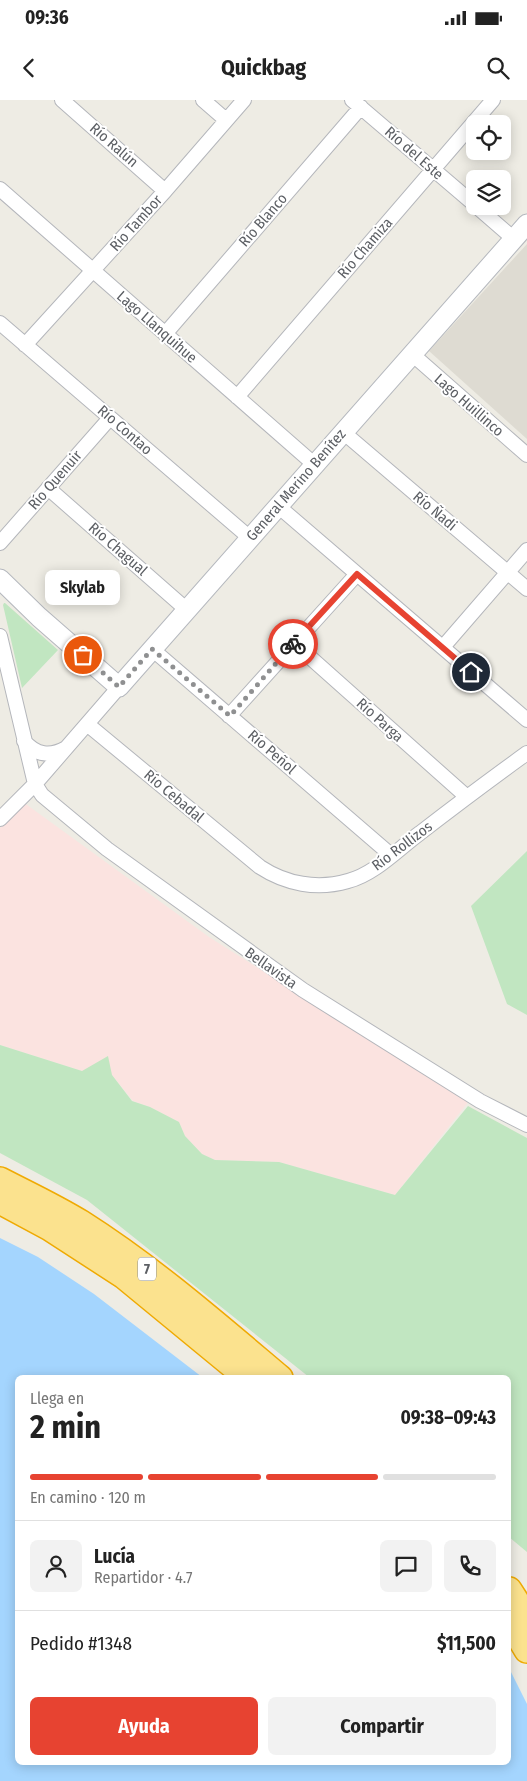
<!DOCTYPE html>
<html lang="es">
<meta charset="utf-8">
<style>
:root{--surface:#fff;--page:#f2f2f2;--text:#222;--muted:#767676;--line:#e0e0e0;--accent:#e74331}
body{margin:0;font-family:"Fira Sans Condensed",sans-serif;background:var(--page);color:var(--text);height:100vh;display:flex;flex-direction:column;font-size:19px;white-space:nowrap}
*{box-sizing:border-box;margin:0}
p{font-size:16px;color:var(--muted)}
.icon{flex:none;width:28px;height:28px;fill:none;stroke:currentColor;stroke-width:2;stroke-linecap:round;stroke-linejoin:round}
.map{position:relative;flex:1;overflow:hidden}
.sheet{position:absolute;left:15px;top:1275px;width:496px;height:390px;display:flex;flex-direction:column;background:var(--surface);border-radius:8px;box-shadow:0 2px 12px #0003}
.sheet>*{flex:none}
.tools{position:absolute;left:466px;top:15px;display:grid;gap:10px}
.tools a{display:grid;place-items:center;width:45px;height:45px;border-radius:8px;background:var(--surface);box-shadow:0 2px 12px #0003;font-size:25px}
.pin{position:absolute;display:grid;place-items:center;width:42px;height:42px;color:#fff;margin:-21px;border:2px solid #fff;border-radius:50%;box-shadow:0 1px 5px #0007}
.courier{position:absolute;display:grid;place-items:center;width:50px;height:50px;margin:-25px;border:4px solid #e74331;border-radius:50%;background:#fff;color:#222;box-shadow:0 1px 6px #0007}
.bubble{position:absolute;height:35px;border-radius:8px;background:var(--surface);box-shadow:0 2px 12px #0003;font-size:16px;font-weight:700;line-height:35px;text-align:center}
.head em{font-style:normal;font-weight:700}
.head div{display:flex;flex-direction:column-reverse}
.head{display:flex;align-items:center;justify-content:space-between;height:85px;padding:0 15px}
h1{font-size:32px;font-weight:700;line-height:38px}
.bar{display:grid;grid-template-columns:repeat(4,1fr);gap:8px 5px;align-content:center;height:60px;padding:0 15px}
.bar i{height:6px;border-radius:4px;background:var(--line)}
.bar .on{background:var(--accent)}
.bar p{grid-column:span 4}
.line{display:flex;align-items:center;gap:12px;padding:0 15px;border-top:1px solid var(--line)}
.line div{flex:1}
.round{display:grid;place-items:center;flex:none;width:52px;height:52px;border-radius:8px;background:var(--page)}
.button{display:flex;gap:10px;margin-top:auto;padding:10px 15px}
.button a{flex:1;height:58px;border-radius:8px;background:var(--accent);color:#fff;font-size:20px;font-weight:700;line-height:58px;text-align:center}
.button a+a{background:var(--page);color:var(--text)}
.status{display:flex;justify-content:space-between;align-items:center;height:35px;padding:0 25px;background:var(--surface);direction:ltr}
.status svg{height:14px;fill:currentColor}
header{display:flex;justify-content:space-between;align-items:center;height:65px;padding:0 15px;background:var(--surface);font-size:22px;font-weight:700}
.map>svg:first-child{display:block}
.education{fill:#dedbd2}
.medical{fill:#fbe3e0}
.green{fill:#c1e6c1}
.water{fill:#a4d5fe}
.lines{fill:none;stroke-linecap:round;stroke-linejoin:round}
.street-casing{stroke:#b4b6bb;stroke-width:16}
.secondary-casing{stroke:#b5b8be;stroke-width:21}
.highway-casing{stroke:#efaa03;stroke-width:28}
.street{stroke:#fff;stroke-width:14}
.secondary{stroke:#fff;stroke-width:19}
.highway{stroke:#fbe28e;stroke-width:25}
.done{stroke:#8f9091;stroke-width:5;stroke-dasharray:0 9}
.route{stroke:#e74331;stroke-width:6}
.labels{text-anchor:middle;dominant-baseline:central;stroke-width:4;stroke-linejoin:round;paint-order:stroke}
.shield{fill:#fff;stroke:#8d8f92;stroke-width:1}
.shield-label{font-size:14px;font-weight:bold;fill:#5c5f64}
.street-label{font-size:15px;fill:#5c5f64;stroke:#fff}
</style>
<div class="status"><b>09:36</b><svg viewBox="0 0 49 12"><path d="M0 12V9h3v3zM5 12V6h3v6zM10 12V3h3v9zM15 12V0h3v12zM26 1h20v11H26zM47 4h2v5h-2z"/></svg></div>
<header><svg class="icon" aria-label="back" viewBox="0 0 24 24"><path d="M15 5l-7 7 7 7"/></svg>Quickbag<svg class="icon" aria-label="search" viewBox="0 0 24 24"><circle cx="10" cy="10" r="6"/><path d="M15 15l6 6"/></svg></header>
<div class="map">
<svg width="527" height="1681" viewBox="0 0 527 1681">
<rect width="100%" height="100%" fill="#eeece4"/>
<path class="education" d="M 527,144 L 527,339 L 429,251 Z"/>
<path class="medical" d="M 23,702 L 209,837 L 469,1001 L 395,1095 L 279,1062 L 215,1060 L 202,1054 L 185,1036 L 179,1022 L 150,1007 L 133,1001 L 112,975 L 82,971 L 0,945 L 0,728 Z"/>
<path class="green" d="M 4,503 L 5,503 L 58,550 L 22,588 L 3,505 Z
M 527,751 L 527,915 L 507,904 L 471,806 Z
M 0,945 L 82,971 L 108,956 L 112,975 L 132,1001 L 150,1007 L 179,1022 L 185,1036 L 202,1054 L 215,1060 L 279,1062 L 395,1095 L 468,1006 L 527,1038 L 527,1452 L 509,1437 L 509,1278 L 309,1277 L 87,1100 L 0,1053 Z"/>
<path class="water" d="M 0,1138 L 38,1157 L 94,1194 L 202,1277 L 18,1278 L 18,1662 L 509,1662 L 509,1568 L 527,1604 L 527,1681 L 0,1681 Z"/>
<g class="lines">
<g class="street-casing">
<path id="street" d="M 62,0 L 165,91
M 203,0 L 226,20
M 352,0 L 475,105
M 0,89 L 315,365
M 476,106 L 514,139
M 0,223 L 250,438
M 165,234 L 361,7
M 25,245 L 165,91 L 244,0
M 412,254 L 527,355
M 237,297 L 493,0
M 343,332 L 527,489
M 48,388 L 187,510
M 278,406 L 527,620
M 0,443 L 110,318
M 0,536 L 35,684 L 42,695 L 107,749 L 303,890 L 480,1001 L 527,1025
M 294,543 L 467,697
M 443,547 L 527,450
M 152,549 L 391,755
M 229,616 L 357,474
M 87,624 L 260,767 C 286,784 317,790 348,781 C 375,774 398,749 420,733 C 455,706 491,679 527,653
M 24,641 C 36,655 50,657 66,648
M 0,719 L 35,684 L 119,587"/>
</g>
<g class="secondary-casing">
<path id="secondary" d="M 0,479 L 39,517 L 119,587 L 527,124"/>
</g>
<g class="highway-casing">
<path id="highway" d="M 0,1080 C 27,1094 55,1107 81,1123 C 152,1168 216,1224 280,1278
M 0,1101 L 50,1128 L 124,1176 L 248,1278
M 509,1490 L 527,1518
M 509,1520 L 527,1550"/>
</g>
<use href="#street" class="street"/>
<use href="#secondary" class="secondary"/>
<use href="#highway" class="highway"/>
</g>
<g class="lines">
<path class="done" d="M 83,555 L 119,587 L 152,549 L 230,616 L 293,544"/>
<path class="route" d="M 293,544 L 357,474 L 471,572"/>
</g>
<g class="labels">
<rect class="shield" x="138" y="1157.5" width="18" height="23" rx="4"/>
<g class="shield-label">
<text x="147" y="1169">7</text>
</g>
<g class="street-label">
<text transform="translate(114 45) rotate(41)">Río Ralún</text>
<text transform="translate(414 53) rotate(41)">Río del Este</text>
<text transform="translate(263 120) rotate(-49)">Río Blanco</text>
<text transform="translate(136 123) rotate(-48)">Río Tambor</text>
<text transform="translate(365 148) rotate(-49)">Río Chamiza</text>
<text transform="translate(157 227) rotate(41)">Lago Llanquihue</text>
<text transform="translate(469 305) rotate(41)">Lago Huillinco</text>
<text transform="translate(125 330) rotate(41)">Río Contao</text>
<text transform="translate(55 380) rotate(-49)">Río Quenuir</text>
<text transform="translate(296 385) rotate(-49)">General Merino Benítez</text>
<text transform="translate(435 411) rotate(40)">Río Ñadi</text>
<text transform="translate(118 449) rotate(41)">Río Chagual</text>
<text transform="translate(380 620) rotate(42)">Río Parga</text>
<text transform="translate(272 652) rotate(41)">Río Peñol</text>
<text transform="translate(174 696) rotate(40)">Río Cebadal</text>
<text transform="translate(402 746) rotate(-37)">Río Rollizos</text>
<text transform="translate(271 868) rotate(35)">Bellavista</text>
</g>
</g>
</svg>
<div class="tools">
<a><svg class="icon" aria-label="locate" viewBox="0 0 24 24"><circle cx="12" cy="12" r="6"/><path d="M12 2v4M12 18v4M2 12h4M18 12h4"/></svg></a>
<a><svg class="icon" aria-label="layers" viewBox="0 0 24 24"><path d="M12 4l9 5-9 5-9-5zM3 14l9 5 9-5"/></svg></a>
</div>
<div class="pin" style="left:83px;top:555px;background:#ea580c"><svg class="icon" aria-label="bag" viewBox="0 0 24 24"><path d="M5 8h14l-1 12H6zM9 8a3 3 0 0 1 6 0"/></svg></div>
<div class="pin" style="left:471px;top:572px;background:#1f2937"><svg class="icon" aria-label="home" viewBox="0 0 24 24"><path d="M3 11l9-7 9 7M6 9v11h12V9"/></svg></div>
<div class="courier" style="left:293px;top:544px"><svg class="icon" aria-label="bike" viewBox="0 0 24 24"><circle cx="6" cy="16" r="4"/><circle cx="18" cy="16" r="4"/><path d="M6 16l4-8h5l3 8M10 8l3 8H6M13 5h3"/></svg></div>
<div class="bubble" style="left:45px;top:470px;width:75px">Skylab</div>
<section class="sheet">
<div class="head"><div><h1>2 min</h1><p>Llega en</p></div><em>09:38–09:43</em></div>
<div class="bar"><i class="on"></i><i class="on"></i><i class="on"></i><i></i><p>En camino · 120 m</p></div>
<div class="line" style="height:90px"><a class="round"><svg class="icon" aria-label="person" viewBox="0 0 24 24"><circle cx="12" cy="8" r="4"/><path d="M4 21q1-7 8-7t8 7"/></svg></a><div><b>Lucía</b><p>Repartidor · 4.7</p></div><a class="round"><svg class="icon" aria-label="chat" viewBox="0 0 24 24"><path d="M4 5h16v11H9l-5 4z"/></svg></a><a class="round"><svg class="icon" aria-label="phone" viewBox="0 0 24 24"><path d="M5 4h4l2 5-3 2q2 4 5 5l2-3 5 2v4C11 20 4 13 5 4z"/></svg></a></div>
<div class="line" style="height:65px"><div>Pedido #1348</div><b>$11,500</b></div>
<div class="button"><a>Ayuda</a><a>Compartir</a></div>
</section>
</div>
